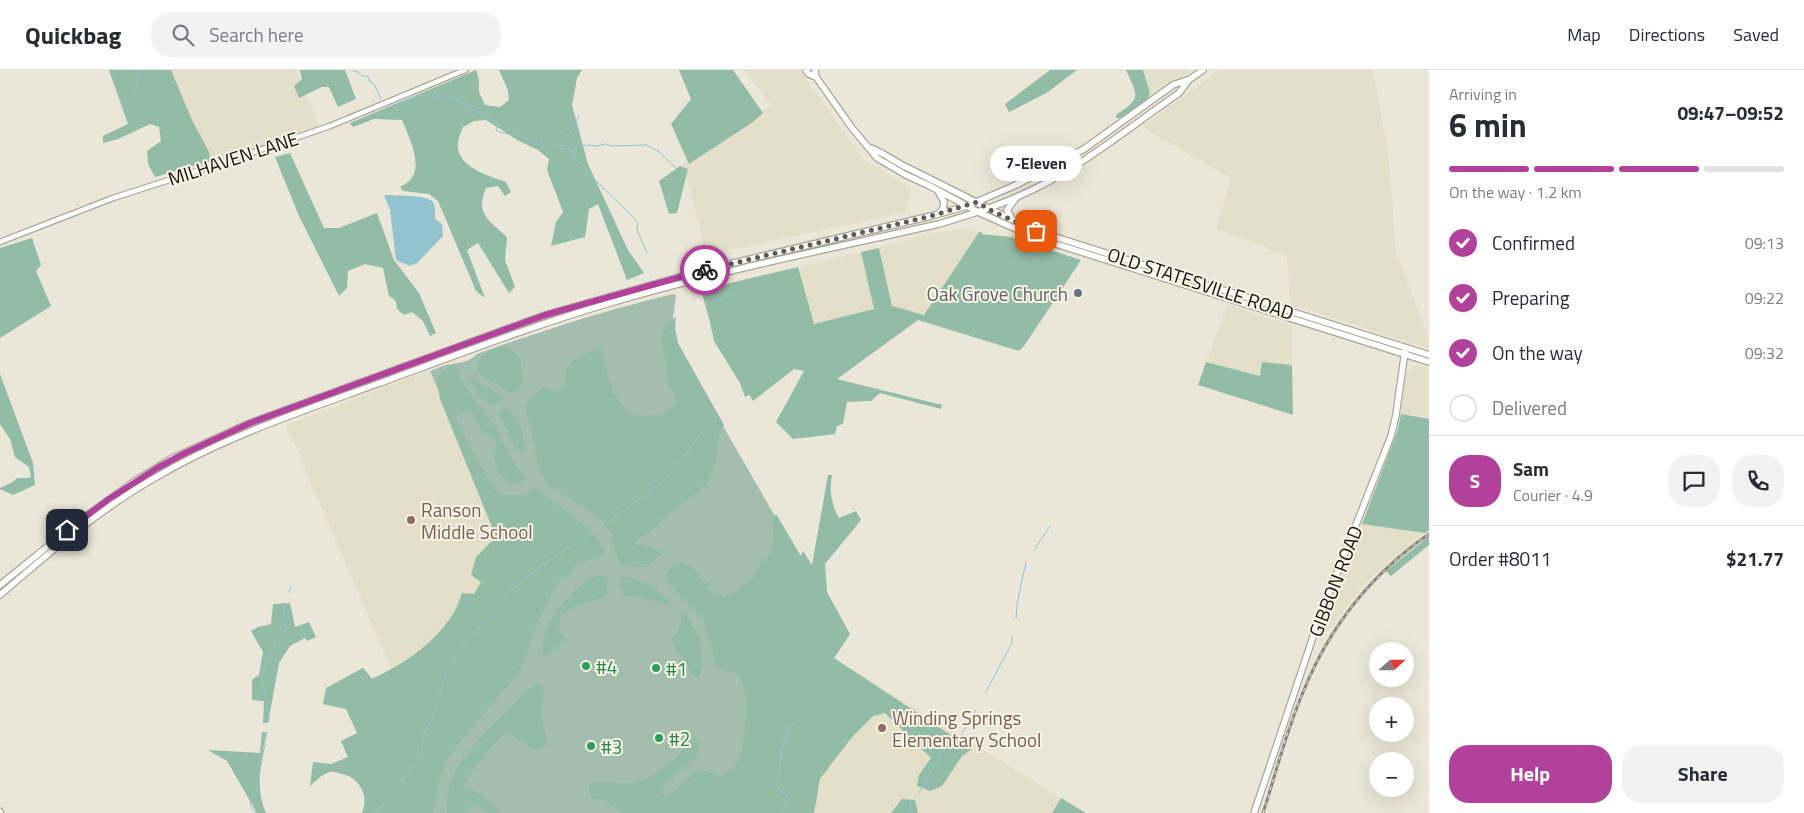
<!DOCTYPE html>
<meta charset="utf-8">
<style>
:root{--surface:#fff;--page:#f2f2f3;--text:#2b2b33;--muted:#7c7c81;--line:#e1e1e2;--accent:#b2419c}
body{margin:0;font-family:"Titillium Web",sans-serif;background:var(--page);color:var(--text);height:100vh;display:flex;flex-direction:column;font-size:19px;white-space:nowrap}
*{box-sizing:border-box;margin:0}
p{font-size:16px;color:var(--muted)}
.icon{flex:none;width:28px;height:28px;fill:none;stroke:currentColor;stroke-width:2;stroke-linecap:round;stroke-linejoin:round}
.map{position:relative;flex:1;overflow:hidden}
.details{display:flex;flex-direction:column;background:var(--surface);width:375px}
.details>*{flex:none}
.needle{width:32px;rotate:69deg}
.tools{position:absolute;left:1369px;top:572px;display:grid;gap:10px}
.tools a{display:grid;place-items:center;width:45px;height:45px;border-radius:50%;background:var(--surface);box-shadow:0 5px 20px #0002;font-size:25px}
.pin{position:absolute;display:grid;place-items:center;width:42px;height:42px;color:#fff;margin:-21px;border-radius:10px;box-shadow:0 2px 8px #0006}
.courier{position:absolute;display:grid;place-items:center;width:50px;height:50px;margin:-25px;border:4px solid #b2419c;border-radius:50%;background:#fff;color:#222;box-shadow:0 1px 6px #0007}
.bubble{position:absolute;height:35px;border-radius:18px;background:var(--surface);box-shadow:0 5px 20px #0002;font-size:16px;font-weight:700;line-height:35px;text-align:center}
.headline em{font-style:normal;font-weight:700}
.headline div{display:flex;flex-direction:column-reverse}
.headline{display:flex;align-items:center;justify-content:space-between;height:85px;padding:0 20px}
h1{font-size:32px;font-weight:700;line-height:38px}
.bar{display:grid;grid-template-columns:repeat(4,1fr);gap:8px 5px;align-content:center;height:60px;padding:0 20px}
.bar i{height:6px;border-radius:4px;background:var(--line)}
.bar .selected{background:var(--accent)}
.bar p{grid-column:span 4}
.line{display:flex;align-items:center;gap:12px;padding:0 20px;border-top:1px solid var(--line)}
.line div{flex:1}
.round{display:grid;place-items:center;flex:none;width:52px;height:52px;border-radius:20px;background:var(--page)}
ol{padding:0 20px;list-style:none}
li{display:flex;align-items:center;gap:15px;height:55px}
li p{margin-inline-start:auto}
li .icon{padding:5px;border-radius:50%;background:var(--accent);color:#fff;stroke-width:4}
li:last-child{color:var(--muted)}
li i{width:28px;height:28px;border:2px solid var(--line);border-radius:50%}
.action{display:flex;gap:10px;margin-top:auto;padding:10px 20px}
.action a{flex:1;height:58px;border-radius:20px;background:var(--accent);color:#fff;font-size:20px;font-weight:700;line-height:58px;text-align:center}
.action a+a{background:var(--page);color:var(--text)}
header{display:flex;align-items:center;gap:30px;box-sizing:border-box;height:70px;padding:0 25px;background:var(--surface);border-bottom:1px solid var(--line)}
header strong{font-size:24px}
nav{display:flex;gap:28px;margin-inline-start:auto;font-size:18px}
.search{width:350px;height:45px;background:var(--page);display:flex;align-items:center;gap:12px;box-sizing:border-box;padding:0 18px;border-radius:20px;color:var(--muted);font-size:19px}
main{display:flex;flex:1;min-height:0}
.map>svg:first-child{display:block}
.built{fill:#e3dfc8}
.green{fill:#a3bdaf}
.forest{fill:#92bca6}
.water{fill:#91c4cf}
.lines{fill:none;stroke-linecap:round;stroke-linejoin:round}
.stream{stroke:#91c4cf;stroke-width:1}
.minor-casing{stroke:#a9a698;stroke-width:7}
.major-casing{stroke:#a9a698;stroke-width:8}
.minor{stroke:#fff;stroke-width:4.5}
.major{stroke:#fff;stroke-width:5.5}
.rail-casing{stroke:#858379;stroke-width:3}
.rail{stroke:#f7f4e5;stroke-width:1;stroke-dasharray:4;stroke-linecap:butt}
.done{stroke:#5e5c53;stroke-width:5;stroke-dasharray:0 9}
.route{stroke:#b2419c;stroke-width:6}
.worship-dot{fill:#6b7280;stroke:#f7f4e5;stroke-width:2}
.education-dot{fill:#8d6e63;stroke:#f7f4e5;stroke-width:2}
.leisure-dot{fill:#2e9e5b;stroke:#f7f4e5;stroke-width:2}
.labels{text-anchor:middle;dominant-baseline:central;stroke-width:4;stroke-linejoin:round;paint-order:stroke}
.street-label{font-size:19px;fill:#12110c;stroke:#f7f4e5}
.worship-label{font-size:19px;fill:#5b616d;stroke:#f7f4e5;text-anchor:end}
.education-label{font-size:19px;fill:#785e54;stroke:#f7f4e5;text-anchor:start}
.leisure-label{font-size:19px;fill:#27864d;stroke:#f7f4e5;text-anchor:start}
</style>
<header>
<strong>Quickbag</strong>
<div class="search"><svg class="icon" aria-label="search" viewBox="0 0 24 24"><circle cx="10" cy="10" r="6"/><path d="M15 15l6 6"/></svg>Search here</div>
<nav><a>Map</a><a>Directions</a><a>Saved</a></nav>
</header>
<main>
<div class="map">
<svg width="1429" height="743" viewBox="0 0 1429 743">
<rect width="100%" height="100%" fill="#eae7d8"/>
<path class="built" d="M 160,0 L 296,0 L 320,59 L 200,100 Z
M 744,0 L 800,0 L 862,88 L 911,119 L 905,142 L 706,185 L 683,94 L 771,35 Z
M 1132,0 L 1193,0 L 1141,32 Z
M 1219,0 L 1373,0 L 1389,89 L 1396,182 L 1429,269 L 1429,279 L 1290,234 L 1287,186 L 1216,158 L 1231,108 L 1142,57 Z
M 965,158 L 979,162 L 924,245 L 892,236 L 879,178 L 924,165 Z
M 861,182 L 875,239 L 813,254 L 798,197 Z
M 1228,235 L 1292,256 L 1292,295 L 1262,292 L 1260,306 L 1206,292 Z
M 1416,295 L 1429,298 L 1429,349 L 1401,344 L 1406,303 Z
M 427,301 L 430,301 L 538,545 L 391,599 L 286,355 Z
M 1362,454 L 1425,463 L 1383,497 L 1362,517 L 1327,562 L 1320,558 Z
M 834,588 L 1061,728 L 1052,743 L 796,743 Z"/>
<path class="green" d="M 673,224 L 676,225 L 672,257 L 675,273 L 809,505 L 850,564 L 834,588 L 796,743 L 362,743 C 366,735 366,723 360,716 L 363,666 L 338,612 L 363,598 L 372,609 L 391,599 L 537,545 L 430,301 C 436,299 441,296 446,295 C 457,293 468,293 477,284 C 541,261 606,240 673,224 Z"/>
<path class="forest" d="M 109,0 L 171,0 L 192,50 L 209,82 L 210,91 L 155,107 L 148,94 L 147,81 L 161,71 L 159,57 L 150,54 L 118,69 L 103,73 L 103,66 L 128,54 Z
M 300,0 L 345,0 L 356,29 L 338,37 L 329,17 L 322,17 L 299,28 L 294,16 L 302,9 Z
M 476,0 L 479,10 L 479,22 L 485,35 L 500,37 L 509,30 L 508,20 L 499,0 L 582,0 L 577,8 L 572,35 L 588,94 L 628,180 L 644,203 L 627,210 L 598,134 L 589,139 L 585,167 L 551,176 L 556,152 L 563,142 L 547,100 L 549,89 L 538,80 L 519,71 L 486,50 L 474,51 L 463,57 C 461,61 459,67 458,72 C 455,97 488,105 506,112 L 511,122 L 505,126 L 498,116 L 486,118 C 475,144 489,151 507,167 L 505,190 L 515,217 L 509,223 L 478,173 L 467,180 L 485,228 L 476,221 L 438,131 L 429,124 L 403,121 L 400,117 C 403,115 408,113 410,110 C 424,96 408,65 402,50 L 374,49 L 353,57 L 350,53 Z
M 679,0 L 733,0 L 763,43 L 753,52 L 689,94 L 671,54 L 691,29 Z
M 1050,0 L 1077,0 L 1048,22 L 1009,42 L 1005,34 Z
M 1126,0 L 1143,0 L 1150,23 L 1147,30 L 1120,48 L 1116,48 L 1116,45 C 1142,28 1138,27 1126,0 Z
M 290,83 L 324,158 L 339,158 L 377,143 L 394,190 L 419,223 L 436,263 L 430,266 L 423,251 L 412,242 L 404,245 L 397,239 L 396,231 L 389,226 L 383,198 L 365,194 L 348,201 L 347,218 L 339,226 L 299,146 L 275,87 Z
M 680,96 L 688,99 L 677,143 L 669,144 L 659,111 Z
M 979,162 L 982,162 L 981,164 L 1011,167 L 1081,190 L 1024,276 L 1019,281 L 918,250 L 837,309 L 942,335 L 941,339 L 880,323 L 871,331 L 847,332 L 843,354 L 837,356 L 835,364 L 793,369 L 776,352 L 804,301 L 794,299 L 753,331 L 749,325 L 745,327 L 740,313 L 714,271 L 710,252 L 701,220 L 798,197 L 814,254 L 874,239 L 861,182 L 879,178 L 892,236 L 924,245 Z
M 32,168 L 41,195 L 36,201 L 51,236 L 0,268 L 0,178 Z
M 676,247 L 675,258 L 678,273 L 724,355 C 711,374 723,394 706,413 C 694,427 678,437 664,448 C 660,451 657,456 653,459 C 647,465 639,465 636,474 L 645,477 L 658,479 L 661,484 L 648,497 L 625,496 L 618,489 L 610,461 L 601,450 L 590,441 L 548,414 L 538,398 L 533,366 L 525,339 L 527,331 L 544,317 L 555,322 C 574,312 561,308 569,296 C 576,286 590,283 600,277 L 613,322 L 629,344 C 641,347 662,348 671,338 C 673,335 675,330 677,327 L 670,318 L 661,268 L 670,251 Z
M 506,276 C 510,279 515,282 518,286 C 522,291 521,306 523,314 L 511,323 L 477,303 C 478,300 477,294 478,291 C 481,281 497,279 506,276 Z
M 1206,292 L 1260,306 L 1262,292 L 1292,295 L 1293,345 L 1198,315 Z
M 452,296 L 456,297 L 465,317 L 497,360 L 508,382 L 525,408 L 524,412 L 519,414 L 509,413 L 500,404 L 494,386 C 498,380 497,373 494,367 L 483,363 L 471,339 L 455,346 C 460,357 490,417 498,422 C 510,430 524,425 535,419 L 540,421 L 593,462 L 603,480 L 602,486 L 576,494 L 568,507 L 559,510 L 533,561 L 525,587 L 516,606 L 456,676 L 446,692 L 439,711 L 433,743 L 362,743 C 370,726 359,707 342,704 C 338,703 334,701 330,702 C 322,704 316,711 310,716 L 313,692 L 331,694 L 348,687 L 341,671 L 357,663 L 346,639 L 323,634 L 326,618 L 363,598 L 372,609 C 401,596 432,575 451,547 C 456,540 459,531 462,523 L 474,524 L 481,512 L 471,505 L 476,487 L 496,467 L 440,329 L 437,309 L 440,304 Z
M 0,304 L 33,393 L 35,415 L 13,425 L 0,419 L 0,418 L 13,412 L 17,408 L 28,408 L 31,407 L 29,397 L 15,387 L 10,369 L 0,354 Z
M 471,307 L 502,327 L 502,331 C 498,332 494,335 490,334 C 480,331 472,317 469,309 Z
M 505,339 L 511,340 L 522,360 L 525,381 L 522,383 L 515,378 L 500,346 L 500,341 Z
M 1401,344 L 1429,349 L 1429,460 L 1425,463 L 1362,454 L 1397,362 Z
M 828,405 L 832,405 C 829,422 831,433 839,448 L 856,441 L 861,450 L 825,494 L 827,522 L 850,564 L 834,588 L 972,679 L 962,686 L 942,716 L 930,721 L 917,716 L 919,705 L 931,688 L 885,643 L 873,646 L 853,666 L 835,689 L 820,709 L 814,743 L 624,743 L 600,729 L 596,731 C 589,727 589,720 589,713 C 604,710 613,714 628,713 C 657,711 675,688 694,669 L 699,670 L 697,687 L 666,713 L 662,722 L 666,728 L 697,700 L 706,701 L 719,707 C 725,703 733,700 737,693 C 745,679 749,630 743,615 C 742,611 738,606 735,602 L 725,601 L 714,595 L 713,579 L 703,549 L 668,513 L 665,506 C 671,495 684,488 695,500 C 698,504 701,509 704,514 L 708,511 L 710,514 L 707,517 L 714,525 L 716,523 L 723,527 L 733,525 L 742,516 L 753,509 L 761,493 L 770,484 L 774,469 L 772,452 L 776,444 L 801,486 L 803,481 L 812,495 Z
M 1429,466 L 1429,475 L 1391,506 L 1386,501 Z
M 605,506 C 609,513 608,519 605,527 L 575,536 L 556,550 L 559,555 L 556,556 L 564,567 L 564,571 L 551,583 L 543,584 C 541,559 557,539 574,522 C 579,517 586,510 593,507 C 596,506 601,506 605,506 Z
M 622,507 C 641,506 657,521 671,532 L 669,535 L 639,527 L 624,526 L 619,513 Z
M 290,533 L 295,557 L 309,552 L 316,567 L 307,571 L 305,568 L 290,576 L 279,593 L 268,653 L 263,653 L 264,631 L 252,630 L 252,610 L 259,605 L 263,582 L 251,561 L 258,557 L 271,554 L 273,534 Z
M 685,542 C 698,561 709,585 698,608 L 692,605 C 687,592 674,579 672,568 C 680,561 681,555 681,544 Z
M 538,614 L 541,614 L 544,618 C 542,630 541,644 543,656 C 545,663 549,670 547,676 L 544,678 L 540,676 L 537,680 L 533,679 L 511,664 L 506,662 L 486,683 L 463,715 C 467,719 469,719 474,721 C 484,725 493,735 500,743 L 490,743 L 474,734 L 462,743 L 447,743 C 442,701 479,669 506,642 C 516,632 523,621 538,614 Z
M 262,662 L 266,662 C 262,690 254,716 266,743 L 257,743 L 227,691 L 208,680 L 260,683 Z
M 1061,728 L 1086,743 L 1052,743 Z
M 902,729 L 915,730 L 918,743 L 891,743 Z"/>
<path class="water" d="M 384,125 C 395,126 426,124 433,132 C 436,137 435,143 435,149 L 442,154 L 443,166 L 417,193 L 410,196 L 396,190 L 390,140 Z"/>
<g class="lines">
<path class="stream" d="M 135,0 L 139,8 L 135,21
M 353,1 L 358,2 L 362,6 L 367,6 L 369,8 L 369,11 L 374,14 L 381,29
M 386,38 L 411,28 L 437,23 L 438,28 C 448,29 459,29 468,34 L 468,40 L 474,40 C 482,45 489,48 498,54 L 496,58 L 497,61 C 509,66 520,62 531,72 L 534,71 L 536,73 L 541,71 L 542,75 L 571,80 L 587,75 L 598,76 L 605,74 L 612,76 L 646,75 L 658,81 L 679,101
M 560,77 L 565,72 L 565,67 L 570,64 L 579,46
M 572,81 L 576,90 L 585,96 L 586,104 L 590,105 L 636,150 L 638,153 L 637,160 L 647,183
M 606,454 L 664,411 L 703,361
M 1034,480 L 1050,456
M 289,522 L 291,516
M 1016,548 L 1017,534 L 1026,492
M 986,622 L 1012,573 L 1012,566
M 269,651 L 269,646 L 262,608 L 267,590 L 273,582 L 277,569 L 287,559 L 283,538 L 289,533
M 919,723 L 947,671 L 960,667 L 976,640
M 256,743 L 251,737 L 250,730 L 256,723 L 267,662
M 373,743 L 381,737 L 395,718 L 417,694 L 422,679 L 424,662 L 432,650 L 445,607 L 453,591 L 478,558 L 508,523 L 541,496 L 593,462
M 778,743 C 785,739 791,733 787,725 L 780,721 L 776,715 L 779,702 L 782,678 L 789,658 L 796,652 L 796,647
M 909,743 L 911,736 L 910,730"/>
<g class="minor-casing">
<path id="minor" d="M 0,172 L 113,128 L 225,92 L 330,56 L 465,0
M 0,741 L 1,743"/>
</g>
<g class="major-casing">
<path id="major" d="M 806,0 L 809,4 L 816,7
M 815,0 L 816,7 L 852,58 L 877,88 L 906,105 L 928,115 L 978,142 L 1034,167 L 1429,292
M 871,78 C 884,83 895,92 908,98 C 951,119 992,141 1036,161 L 1429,285
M 938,121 L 944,132 L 943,139 L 939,143
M 1012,149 L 1007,140 L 1016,128
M 0,515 L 79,451 L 135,411 L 171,389 L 250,353 L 545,245 L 704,200 L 931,146 L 967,136 L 1016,115 L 1084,79 L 1173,15 L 1190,9 L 1203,0
M 0,525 C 48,484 96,442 151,410 C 221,368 300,342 377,314 C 454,286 531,256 610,233 C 718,201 829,179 939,154 C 966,146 993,138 1019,126 C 1077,101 1127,59 1179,23 L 1188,11
M 1254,743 L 1320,546 L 1391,366 L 1396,345 L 1405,281"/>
</g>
<use href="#minor" class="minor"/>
<use href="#major" class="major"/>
<g class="rail-casing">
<path id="rail" d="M 1263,743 C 1276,703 1287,658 1304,620 C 1330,556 1373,503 1429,464"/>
</g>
<use href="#rail" class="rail"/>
</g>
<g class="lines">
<path class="done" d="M 705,200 L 931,146 L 977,132 L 992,141 L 1036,161"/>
<path class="route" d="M 67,460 L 109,429 L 157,398 L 183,384 L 250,353 L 545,245 L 705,200"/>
</g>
<circle class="worship-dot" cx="1078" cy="223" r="5"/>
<g class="education-dot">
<circle cx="411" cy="450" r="5"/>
<circle cx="882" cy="658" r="5"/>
</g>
<g class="leisure-dot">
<circle cx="586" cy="596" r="5"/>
<circle cx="656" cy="598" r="5"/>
<circle cx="659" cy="668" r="5"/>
<circle cx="591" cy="676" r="5"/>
</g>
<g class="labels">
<g class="street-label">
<text transform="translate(233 88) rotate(-18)">MILHAVEN LANE</text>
<text transform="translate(1201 213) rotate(18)">OLD STATESVILLE ROAD</text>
<text transform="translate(1335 511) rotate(-69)">GIBBON ROAD</text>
</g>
<g class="worship-label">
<text x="1068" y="223">Oak Grove Church</text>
</g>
<g class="education-label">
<text x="421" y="439">Ranson<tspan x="421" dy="22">Middle School</tspan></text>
<text x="892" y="647">Winding Springs<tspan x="892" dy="22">Elementary School</tspan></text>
</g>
<g class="leisure-label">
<text x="596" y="596">#4</text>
<text x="666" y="598">#1</text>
<text x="669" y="668">#2</text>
<text x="601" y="676">#3</text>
</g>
</g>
</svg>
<div class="tools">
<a><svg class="needle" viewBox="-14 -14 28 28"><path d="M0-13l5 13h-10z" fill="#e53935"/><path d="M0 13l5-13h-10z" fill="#7c7c81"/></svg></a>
<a>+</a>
<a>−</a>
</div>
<div class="pin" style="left:1036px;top:161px;background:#ea580c"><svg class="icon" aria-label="bag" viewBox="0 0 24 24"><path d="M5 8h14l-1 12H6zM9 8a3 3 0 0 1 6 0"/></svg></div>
<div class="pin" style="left:67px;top:460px;background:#1f2937"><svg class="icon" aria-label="home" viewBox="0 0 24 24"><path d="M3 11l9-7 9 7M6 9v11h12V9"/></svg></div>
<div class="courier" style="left:705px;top:200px"><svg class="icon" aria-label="bike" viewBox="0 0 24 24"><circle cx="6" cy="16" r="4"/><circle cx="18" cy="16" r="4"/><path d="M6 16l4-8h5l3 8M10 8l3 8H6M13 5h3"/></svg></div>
<div class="bubble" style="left:990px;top:76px;width:92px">7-Eleven</div>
</div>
<section class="details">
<div class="headline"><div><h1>6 min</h1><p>Arriving in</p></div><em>09:47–09:52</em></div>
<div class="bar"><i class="selected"></i><i class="selected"></i><i class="selected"></i><i></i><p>On the way · 1.2 km</p></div>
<ol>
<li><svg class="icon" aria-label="check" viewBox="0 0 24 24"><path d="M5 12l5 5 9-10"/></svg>Confirmed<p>09:13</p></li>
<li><svg class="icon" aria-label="check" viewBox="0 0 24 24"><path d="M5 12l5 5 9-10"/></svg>Preparing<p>09:22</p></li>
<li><svg class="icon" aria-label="check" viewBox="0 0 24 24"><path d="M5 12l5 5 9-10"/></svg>On the way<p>09:32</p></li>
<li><i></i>Delivered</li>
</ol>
<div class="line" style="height:90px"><b class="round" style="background:var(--accent);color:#fff">S</b><div><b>Sam</b><p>Courier · 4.9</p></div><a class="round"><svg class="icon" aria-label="chat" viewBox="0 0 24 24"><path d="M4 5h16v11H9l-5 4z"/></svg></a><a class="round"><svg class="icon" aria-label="phone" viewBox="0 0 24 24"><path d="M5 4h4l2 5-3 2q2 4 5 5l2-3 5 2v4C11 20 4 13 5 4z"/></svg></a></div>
<div class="line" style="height:65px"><div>Order #8011</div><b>$21.77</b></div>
<div class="action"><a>Help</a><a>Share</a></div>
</section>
</main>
